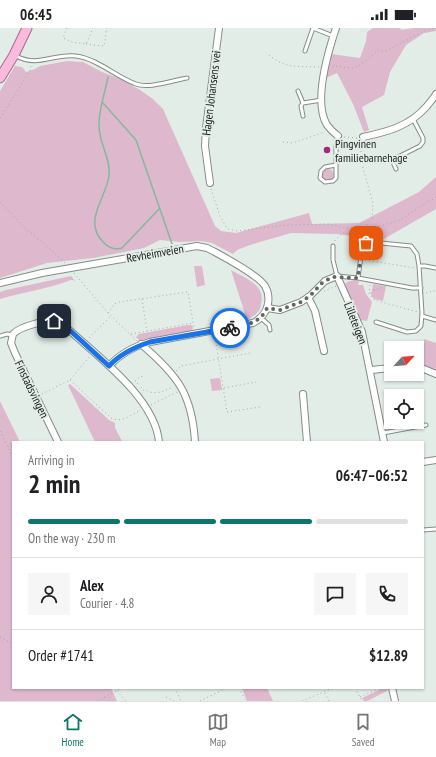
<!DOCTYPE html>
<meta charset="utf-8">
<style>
:root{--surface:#fff;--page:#f6f6f6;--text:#202124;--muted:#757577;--line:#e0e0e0;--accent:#0f766e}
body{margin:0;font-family:"PT Sans Narrow",sans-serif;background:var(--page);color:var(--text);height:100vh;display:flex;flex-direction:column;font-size:15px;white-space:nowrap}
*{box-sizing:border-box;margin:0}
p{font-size:13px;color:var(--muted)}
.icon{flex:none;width:22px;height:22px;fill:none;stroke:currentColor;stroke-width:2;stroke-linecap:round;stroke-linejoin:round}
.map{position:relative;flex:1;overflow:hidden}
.side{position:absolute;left:12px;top:413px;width:412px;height:248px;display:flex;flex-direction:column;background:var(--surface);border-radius:0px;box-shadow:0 1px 3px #0004}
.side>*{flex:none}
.needle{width:26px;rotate:64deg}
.tools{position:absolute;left:384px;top:313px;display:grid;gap:8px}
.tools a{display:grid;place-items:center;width:40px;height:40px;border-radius:0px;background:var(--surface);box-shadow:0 1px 3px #0004;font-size:20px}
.pin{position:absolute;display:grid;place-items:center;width:34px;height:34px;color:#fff;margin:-17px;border-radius:8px;box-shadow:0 2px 6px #0006}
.courier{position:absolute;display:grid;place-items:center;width:40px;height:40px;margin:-20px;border:3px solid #1a73e8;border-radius:50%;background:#fff;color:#222;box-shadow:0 1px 5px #0007}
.summary em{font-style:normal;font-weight:800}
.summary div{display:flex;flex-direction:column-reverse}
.summary{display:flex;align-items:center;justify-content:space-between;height:68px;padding:0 16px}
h1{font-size:26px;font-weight:800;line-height:30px}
.bar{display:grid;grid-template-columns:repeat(4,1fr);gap:6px 4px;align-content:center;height:48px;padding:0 16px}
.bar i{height:5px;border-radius:3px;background:var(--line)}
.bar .selected{background:var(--accent)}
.bar p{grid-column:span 4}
.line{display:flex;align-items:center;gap:10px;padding:0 16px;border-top:1px solid var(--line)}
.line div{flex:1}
.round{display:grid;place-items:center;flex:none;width:42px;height:42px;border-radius:0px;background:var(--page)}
.status{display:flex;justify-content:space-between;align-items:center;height:28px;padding:0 20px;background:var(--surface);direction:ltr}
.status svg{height:11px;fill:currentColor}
.tab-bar{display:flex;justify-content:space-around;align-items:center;height:56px;border-top:1px solid var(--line);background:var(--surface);font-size:11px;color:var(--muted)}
.tab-bar a{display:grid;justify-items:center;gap:2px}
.tab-bar .selected{color:var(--accent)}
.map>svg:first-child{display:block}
.green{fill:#deb8cc}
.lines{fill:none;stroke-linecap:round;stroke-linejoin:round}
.stream{stroke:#88b79c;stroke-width:1.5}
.service-casing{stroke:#848d87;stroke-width:5}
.minor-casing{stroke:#848d87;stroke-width:8}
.primary-casing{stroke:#a8668b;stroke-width:11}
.path{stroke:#a2aaa5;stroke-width:1;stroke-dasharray:1 3;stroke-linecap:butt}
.service{stroke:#fff;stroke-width:3}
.minor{stroke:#fff;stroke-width:6}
.primary{stroke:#f8bbde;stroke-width:9}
.done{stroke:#606662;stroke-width:4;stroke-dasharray:0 7.2}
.route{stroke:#1a73e8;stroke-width:5}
.poi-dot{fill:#a42779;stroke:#e3ede7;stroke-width:1.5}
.labels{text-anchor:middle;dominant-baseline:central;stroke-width:4;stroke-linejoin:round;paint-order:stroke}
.street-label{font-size:12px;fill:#1a1d1b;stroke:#e3ede7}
.poi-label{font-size:12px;fill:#1a1d1b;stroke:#e3ede7;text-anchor:start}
</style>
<div class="status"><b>06:45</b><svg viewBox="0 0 49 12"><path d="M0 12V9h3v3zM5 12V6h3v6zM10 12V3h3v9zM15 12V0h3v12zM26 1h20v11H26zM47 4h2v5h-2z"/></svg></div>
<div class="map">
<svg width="436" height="673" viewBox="0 0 436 673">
<rect width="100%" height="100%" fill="#e3ede7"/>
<path class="green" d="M 373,0 L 400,0 L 401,2 L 415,0 L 436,0 L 436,3 L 424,5 L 406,17 L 390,44 L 384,67 L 362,79 L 369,102 L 364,104 L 353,76 L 337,45 L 326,50 L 331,26 L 360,30 L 366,13 L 367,4 Z
M 67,33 L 83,34 L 102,44 L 118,50 L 140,62 L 153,71 L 163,81 L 215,198 L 221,203 L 236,205 L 309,185 L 312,196 L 359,195 L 419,164 L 436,149 L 436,181 L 382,212 L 337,206 L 291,205 L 250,217 L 237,222 L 233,226 L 212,215 L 201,213 L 180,214 L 160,212 L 144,220 L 93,230 L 47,235 L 0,250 L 0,63 L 15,38 L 22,39 L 26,44 L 35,41 L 40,38 Z
M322 147a6 6 0 1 1 12 0a6 6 0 1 1-12 0Z
M 194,238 L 202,238 L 205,257 L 197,259 Z
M 231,242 C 245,250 266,257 261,276 C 260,285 254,288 247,292 Z
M 71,248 L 76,254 L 73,252 L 71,252 C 48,261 24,264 0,271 L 0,264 L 6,262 Z
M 354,252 L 359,253 L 358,257 L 363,257 L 366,266 L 372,274 L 367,293 L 360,292 L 344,258 L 347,254 Z
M 373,256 L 386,258 L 383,273 L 374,271 L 371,267 Z
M 188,297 L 191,297 L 193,299 L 192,303 L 143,313 L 140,313 L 136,309 L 139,306 Z
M 424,311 L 436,315 L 436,343 L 418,337 Z
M 220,350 L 222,362 L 212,363 L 210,351 Z
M 70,356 L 109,392 L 115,395 L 115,400 L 122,413 L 95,414 L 68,357 Z
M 0,373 L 20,414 L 13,414 L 13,660 L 111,660 L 117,673 L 0,673 Z
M 242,660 L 267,660 L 273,673 L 247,673 Z
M 383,660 L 387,660 L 387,663 L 367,673 L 364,673 L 362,670 Z"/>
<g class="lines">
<path class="stream" d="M 108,49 C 105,65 96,90 100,106 C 102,120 111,133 109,148 C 106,171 81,194 105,216 C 109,220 116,222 122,220 L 159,181
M 103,75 L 136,112 L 172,216"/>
<g class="service-casing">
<path id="service" d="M 313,0 L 333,8
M 305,23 L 313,0
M 16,28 C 39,40 53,25 76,28 C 98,31 116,49 136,56 C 149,61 174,52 187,50
M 298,63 L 303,75
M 303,88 L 301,78 L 303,75 L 322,72
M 336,137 L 325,139 L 321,143 L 320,150 L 325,154 L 333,153 L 336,150 L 336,118 L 338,108
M 396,141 L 392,132 L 420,118 L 423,114 L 423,110 L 413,91
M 333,218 L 333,232 L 337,248 L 358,250 L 412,260 L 421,260
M 419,238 L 425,238 L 436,240
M 358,250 L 362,221 L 366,215 L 371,214 L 411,218 L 417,226 L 419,238 L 422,285 L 421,298 L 416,303 L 407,304 L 376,294
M 422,288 L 436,292
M 261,290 L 269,297 L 270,302
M 0,308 L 7,306 L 13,307
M 383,405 L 426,397
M 423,502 L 436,501"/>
</g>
<g class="minor-casing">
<path id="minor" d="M 336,0 C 328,24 313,74 327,97 C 330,101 334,105 338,108
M 363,109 C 387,104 410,98 427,78 C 430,74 434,70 436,66
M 210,155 L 205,118 L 206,100 L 219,0
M 0,255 L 42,245 L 197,218 L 207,220 L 213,223 C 226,230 258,247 265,258 C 268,263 269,270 268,276 C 266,285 261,291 253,295 L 150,314 C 135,318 120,326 109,338
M 308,269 L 315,283 L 324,323
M 267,280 L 280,282 L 301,274 L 310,268 L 325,253 L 337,248 L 362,304 L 384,414
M 141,316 C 177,347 192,365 195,414
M 417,340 L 424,341 L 436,346
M 371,342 L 391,340
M 303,366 L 307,414
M 58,414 L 15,325 L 11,315 L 13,306 C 21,298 45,292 56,294 C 61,295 64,297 67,300 C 98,329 155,370 159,414
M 423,434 L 436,432
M 392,660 L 395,673"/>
</g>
<g class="primary-casing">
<path id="primary" d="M 0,50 L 14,27 L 27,0"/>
</g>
<path class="path" d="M 67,0 L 63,10 L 72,14 L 86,16 L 93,0
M 86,16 L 104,18 L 107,0
M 269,27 C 286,41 298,38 319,39
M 332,38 C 339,38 346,40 352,40 C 361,39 371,28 379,22 L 384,24 L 424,3 L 436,0
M 0,90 L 30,43 L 31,38
M 344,109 L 357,110
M 283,114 L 293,115 L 325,104
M 211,161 L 220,188 L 225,197 L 228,201 L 237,203 L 287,197 L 329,196 L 345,200 L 372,200 L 398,193 L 436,169
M 0,174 L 24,199 L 49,220 L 65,235
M 360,207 L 362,213
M 335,213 L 336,211 L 343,205 L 360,206 L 372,190 L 373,176 L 363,140 L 360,114
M 365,232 L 415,240
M 74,245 L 108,285 L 137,313
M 370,257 L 369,266 L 374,272 L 418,284
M 324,263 L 336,258
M 370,265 L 381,259
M 426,265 L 433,263 L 436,263
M 142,271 L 147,303
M 108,285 L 114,276 L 119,274 L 188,264 L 194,300
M 131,306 L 193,295
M 215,309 L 227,384 L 260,379
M 89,310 L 110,289
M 176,343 L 181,338 L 250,325
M 70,352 L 111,390 C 122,395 131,387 141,382
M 138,356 L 135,353 L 140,349 L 144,348
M 141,359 L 144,363 C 150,362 144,362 150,364 C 158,366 164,363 171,360
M 224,360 L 256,354
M 42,366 L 70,352 L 90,328
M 151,377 L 177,364
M 0,403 L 13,430
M 0,609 L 13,616
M 114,660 L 126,673
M 175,660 L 181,673
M 239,660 L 246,673
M 355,660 L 362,673
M 325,665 L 329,673
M 166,669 L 174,673
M 360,669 L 380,660
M 97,673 L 122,660
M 200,673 L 227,660
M 302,673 L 333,660"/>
<use href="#service" class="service"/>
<use href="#minor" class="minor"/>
<use href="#primary" class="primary"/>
</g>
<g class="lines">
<path class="done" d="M 230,300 C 245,297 260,296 267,280 L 280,282 L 301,274 L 310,268 L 322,255 L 332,249 L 358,250 L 362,220 L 366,215"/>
<path class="route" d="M 54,293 L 64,297 L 109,338 C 120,326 135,319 150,314 L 230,300"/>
</g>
<circle class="poi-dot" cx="327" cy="122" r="4"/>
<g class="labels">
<g class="street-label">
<text transform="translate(211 65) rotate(-83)">Hagen Johansens vei</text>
<text transform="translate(155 225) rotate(-10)">Revheimveien</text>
<text transform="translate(356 295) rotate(69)">Lilleteigen</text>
<text transform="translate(32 361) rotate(64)">Finstadsvingen</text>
</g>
<g class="poi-label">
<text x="335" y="115">Pingvinen<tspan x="335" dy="14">familiebarnehage</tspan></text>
</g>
</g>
</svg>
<div class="tools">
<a><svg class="needle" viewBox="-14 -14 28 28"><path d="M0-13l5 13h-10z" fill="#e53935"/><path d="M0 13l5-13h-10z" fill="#757577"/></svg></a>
<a><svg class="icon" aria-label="locate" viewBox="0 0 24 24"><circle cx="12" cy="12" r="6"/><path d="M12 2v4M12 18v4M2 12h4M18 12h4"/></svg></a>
</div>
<div class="pin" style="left:366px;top:215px;background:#ea580c"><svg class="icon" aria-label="bag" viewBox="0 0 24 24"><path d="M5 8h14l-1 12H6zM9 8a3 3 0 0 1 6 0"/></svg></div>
<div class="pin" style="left:54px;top:293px;background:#1f2937"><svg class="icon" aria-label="home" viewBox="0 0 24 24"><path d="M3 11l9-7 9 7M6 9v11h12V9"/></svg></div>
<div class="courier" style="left:230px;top:300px"><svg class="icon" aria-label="bike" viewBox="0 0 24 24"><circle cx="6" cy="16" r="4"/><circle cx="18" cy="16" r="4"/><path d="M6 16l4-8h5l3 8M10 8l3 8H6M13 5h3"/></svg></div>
<section class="side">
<div class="summary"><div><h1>2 min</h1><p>Arriving in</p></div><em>06:47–06:52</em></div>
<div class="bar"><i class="selected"></i><i class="selected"></i><i class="selected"></i><i></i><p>On the way · 230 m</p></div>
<div class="line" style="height:72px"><a class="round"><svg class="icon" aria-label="person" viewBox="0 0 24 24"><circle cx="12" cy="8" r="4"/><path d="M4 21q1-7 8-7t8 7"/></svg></a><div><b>Alex</b><p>Courier · 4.8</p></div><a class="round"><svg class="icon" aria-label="chat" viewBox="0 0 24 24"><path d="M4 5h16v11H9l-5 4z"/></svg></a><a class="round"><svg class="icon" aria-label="phone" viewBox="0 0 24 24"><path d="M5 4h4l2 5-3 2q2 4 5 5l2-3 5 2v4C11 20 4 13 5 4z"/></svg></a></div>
<div class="line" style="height:52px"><div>Order #1741</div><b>$12.89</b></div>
</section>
</div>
<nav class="tab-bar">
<a class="selected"><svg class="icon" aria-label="home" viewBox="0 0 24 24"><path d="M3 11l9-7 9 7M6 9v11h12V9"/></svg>Home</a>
<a><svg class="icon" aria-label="map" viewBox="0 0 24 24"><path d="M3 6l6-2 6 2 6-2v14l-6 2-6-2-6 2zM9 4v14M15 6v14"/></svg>Map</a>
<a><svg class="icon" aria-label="saved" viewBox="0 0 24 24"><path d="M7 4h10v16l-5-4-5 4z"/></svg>Saved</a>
</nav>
